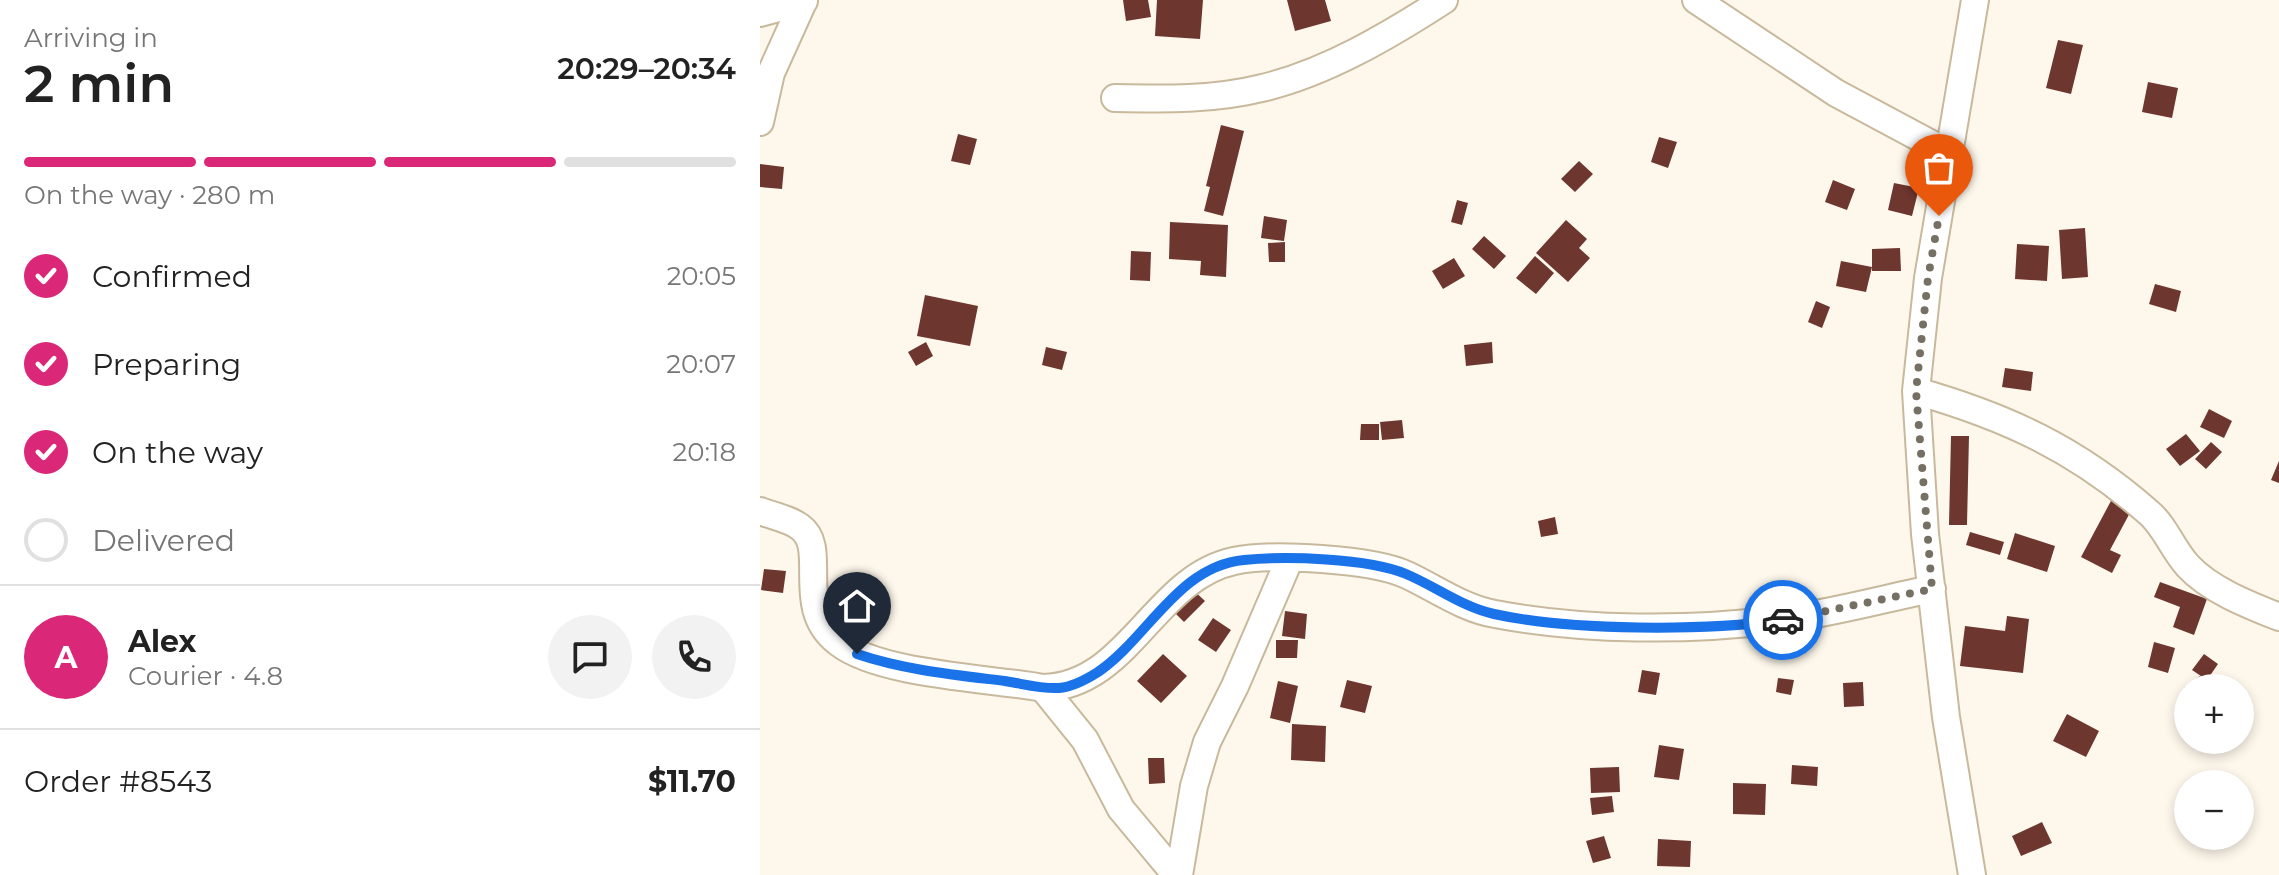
<!DOCTYPE html>
<meta charset="utf-8">
<style>
:root{--surface:#fff;--page:#f2f2f2;--text:#222;--muted:#767676;--line:#e0e0e0;--accent:#db2777}
body{margin:0;font-family:Montserrat,sans-serif;background:var(--page);color:var(--text);height:100vh;display:flex;flex-direction:column;font-size:30px;white-space:nowrap}
*{box-sizing:border-box;margin:0}
p{font-size:26px;color:var(--muted)}
.icon{flex:none;width:44px;height:44px;fill:none;stroke:currentColor;stroke-width:2;stroke-linecap:round;stroke-linejoin:round}
.map{position:relative;flex:1;overflow:hidden}
.side{display:flex;flex-direction:column;background:var(--surface);width:760px}
.side>*{flex:none}
.buttons{position:absolute;left:1414px;top:674px;display:grid;gap:16px}
.buttons a{display:grid;place-items:center;width:80px;height:80px;border-radius:50%;background:var(--surface);box-shadow:0 4px 12px #0003;font-size:40px}
.pin{position:absolute;display:grid;place-items:center;width:68px;height:68px;color:#fff;margin:-82px -34px;border-radius:50% 50% 50% 0;rotate:-45deg;box-shadow:0 0 8px #0007}
.pin .icon{rotate:45deg}
.courier{position:absolute;display:grid;place-items:center;width:80px;height:80px;margin:-40px;border:6px solid #1a73e8;border-radius:50%;background:#fff;color:#222;box-shadow:0 2px 10px #0007}
.head em{font-style:normal;font-weight:600}
.head div{display:flex;flex-direction:column-reverse}
.head{display:flex;align-items:center;justify-content:space-between;height:136px;padding:0 24px}
h1{font-size:52px;font-weight:600;line-height:60px}
.bar{display:grid;grid-template-columns:repeat(4,1fr);gap:12px 8px;align-content:center;height:96px;padding:0 24px}
.bar i{height:10px;border-radius:6px;background:var(--line)}
.bar .on{background:var(--accent)}
.bar p{grid-column:span 4}
.line{display:flex;align-items:center;gap:20px;padding:0 24px;border-top:2px solid var(--line)}
.line div{flex:1}
.round{display:grid;place-items:center;flex:none;width:84px;height:84px;border-radius:42px;background:var(--page)}
ol{padding:0 24px;list-style:none}
li{display:flex;align-items:center;gap:24px;height:88px}
li p{margin-inline-start:auto}
li .icon{padding:8px;border-radius:50%;background:var(--accent);color:#fff;stroke-width:4}
li:last-child{color:var(--muted)}
li i{width:44px;height:44px;border:4px solid var(--line);border-radius:50%}
main{display:flex;flex:1;min-height:0}
.map>svg:first-child{display:block}
.building{fill:#6d362e}
.lines{fill:none;stroke-linecap:round;stroke-linejoin:round}
.minor-casing{stroke:#c8b99c;stroke-width:30}
.minor{stroke:#fff;stroke-width:26}
.done{stroke:#767064;stroke-width:8;stroke-dasharray:0 14.4}
.route{stroke:#1a73e8;stroke-width:10}
</style>
<main>
<section class="side">
<div class="head"><div><h1>2 min</h1><p>Arriving in</p></div><em>20:29–20:34</em></div>
<div class="bar"><i class="on"></i><i class="on"></i><i class="on"></i><i></i><p>On the way · 280 m</p></div>
<ol>
<li><svg class="icon" aria-label="check" viewBox="0 0 24 24"><path d="M5 12l5 5 9-10"/></svg>Confirmed<p>20:05</p></li>
<li><svg class="icon" aria-label="check" viewBox="0 0 24 24"><path d="M5 12l5 5 9-10"/></svg>Preparing<p>20:07</p></li>
<li><svg class="icon" aria-label="check" viewBox="0 0 24 24"><path d="M5 12l5 5 9-10"/></svg>On the way<p>20:18</p></li>
<li><i></i>Delivered</li>
</ol>
<div class="line" style="height:144px"><b class="round" style="background:var(--accent);color:#fff">A</b><div><b>Alex</b><p>Courier · 4.8</p></div><a class="round"><svg class="icon" aria-label="chat" viewBox="0 0 24 24"><path d="M4 5h16v11H9l-5 4z"/></svg></a><a class="round"><svg class="icon" aria-label="phone" viewBox="0 0 24 24"><path d="M5 4h4l2 5-3 2q2 4 5 5l2-3 5 2v4C11 20 4 13 5 4z"/></svg></a></div>
<div class="line" style="height:104px"><div>Order #8543</div><b>$11.70</b></div>
</section>
<div class="map">
<svg width="1519" height="875" viewBox="0 0 1519 875">
<rect width="100%" height="100%" fill="#fef8ec"/>
<path class="building" d="M 363,0 L 388,0 L 391,17 L 366,21 Z
M 397,0 L 443,0 L 440,39 L 395,36 Z
M 527,0 L 565,0 L 571,21 L 535,31 Z
M 1298,40 L 1323,45 L 1311,94 L 1286,88 Z
M 1388,82 L 1418,88 L 1412,118 L 1382,112 Z
M 461,125 L 484,131 L 463,216 L 444,211 L 450,187 L 446,186 Z
M 198,134 L 217,139 L 210,165 L 191,161 Z
M 899,137 L 917,142 L 908,168 L 891,162 Z
M 819,161 L 833,174 L 815,192 L 801,179 Z
M 0,164 L 24,167 L 22,189 L 0,187 Z
M 1073,180 L 1095,189 L 1087,210 L 1065,202 Z
M 1134,183 L 1159,188 L 1152,216 L 1128,210 Z
M 697,200 L 708,203 L 702,225 L 691,222 Z
M 504,216 L 527,220 L 524,241 L 501,238 Z
M 806,220 L 827,239 L 819,248 L 830,258 L 808,282 L 776,253 Z
M 410,222 L 468,225 L 466,277 L 440,275 L 441,261 L 409,259 Z
M 1325,228 L 1328,277 L 1302,279 L 1299,230 Z
M 724,236 L 746,256 L 734,269 L 712,249 Z
M 525,242 L 525,262 L 509,262 L 508,243 Z
M 1257,244 L 1289,246 L 1287,281 L 1255,279 Z
M 1140,248 L 1141,271 L 1112,271 L 1112,249 Z
M 371,251 L 391,252 L 390,281 L 370,280 Z
M 775,256 L 794,273 L 776,294 L 756,278 Z
M 694,258 L 705,276 L 683,289 L 672,271 Z
M 1081,261 L 1112,267 L 1106,292 L 1076,286 Z
M 1395,284 L 1421,291 L 1416,312 L 1389,304 Z
M 165,295 L 218,306 L 210,346 L 157,336 Z
M 1056,301 L 1070,307 L 1062,328 L 1048,322 Z
M 166,342 L 173,356 L 156,366 L 148,352 Z
M 732,342 L 733,363 L 706,366 L 704,345 Z
M 286,347 L 307,352 L 302,370 L 282,365 Z
M 1245,368 L 1273,372 L 1271,391 L 1242,387 Z
M 1449,409 L 1472,421 L 1464,438 L 1440,427 Z
M 642,420 L 644,438 L 622,440 L 620,422 Z
M 601,424 L 619,424 L 619,440 L 600,440 Z
M 1426,434 L 1440,451 L 1420,466 L 1406,449 Z
M 1191,436 L 1209,436 L 1207,525 L 1189,525 Z
M 1451,442 L 1462,452 L 1446,469 L 1435,459 Z
M 1519,461 L 1519,483 L 1511,480 Z
M 1352,499 L 1372,509 L 1350,550 L 1361,555 L 1352,573 L 1321,557 Z
M 795,517 L 798,534 L 781,537 L 778,521 Z
M 1210,532 L 1244,542 L 1240,555 L 1206,545 Z
M 1255,533 L 1295,546 L 1287,572 L 1247,559 Z
M 4,569 L 26,571 L 23,593 L 1,590 Z
M 1400,582 L 1447,599 L 1434,635 L 1413,627 L 1420,607 L 1394,597 Z
M 429,586 L 445,601 L 424,622 L 408,606 Z
M 525,611 L 547,614 L 545,639 L 522,636 Z
M 1247,616 L 1269,619 L 1263,673 L 1200,666 L 1205,626 L 1245,631 Z
M 453,618 L 471,630 L 456,652 L 438,640 Z
M 516,640 L 538,640 L 537,658 L 516,658 Z
M 1394,642 L 1415,648 L 1408,673 L 1388,667 Z
M 403,654 L 427,676 L 401,703 L 377,681 Z
M 1444,654 L 1458,664 L 1447,680 L 1432,670 Z
M 882,670 L 900,673 L 896,695 L 878,692 Z
M 1440,676 L 1450,688 L 1428,688 L 1428,693 L 1424,688 Z
M 1018,678 L 1034,680 L 1031,695 L 1016,692 Z
M 587,680 L 612,686 L 605,713 L 580,707 Z
M 518,681 L 538,686 L 530,723 L 510,718 Z
M 1103,682 L 1104,706 L 1084,707 L 1083,683 Z
M 1307,714 L 1339,731 L 1326,757 L 1293,741 Z
M 532,724 L 566,726 L 565,762 L 531,760 Z
M 899,745 L 924,749 L 919,780 L 894,777 Z
M 388,758 L 404,758 L 405,783 L 389,784 Z
M 1032,765 L 1058,767 L 1057,786 L 1031,784 Z
M 859,767 L 860,792 L 831,793 L 830,768 Z
M 973,783 L 1006,784 L 1005,815 L 973,814 Z
M 852,796 L 854,812 L 832,815 L 830,798 Z
M 1282,822 L 1292,843 L 1261,856 L 1252,836 Z
M 844,836 L 851,858 L 833,863 L 826,841 Z
M 898,839 L 931,841 L 930,867 L 897,866 Z"/>
<g class="lines">
<g class="minor-casing">
<path id="minor" d="M 936,0 L 1076,93 L 1190,154
M 0,13 L 44,1
M 355,98 C 405,99 454,100 502,88 C 566,73 630,35 684,0
M 0,122 L 11,73 L 44,0
M 1156,391 C 1247,417 1316,449 1388,512 C 1405,526 1413,550 1428,566 C 1450,590 1489,605 1519,617
M 0,511 C 13,516 30,519 40,527 C 70,548 32,608 79,643 C 121,675 229,678 283,688 C 369,686 394,578 474,561 C 511,553 613,559 647,575 C 675,588 704,609 735,614 C 826,631 927,631 1018,620 C 1069,614 1121,599 1172,589
M 283,688 L 325,740 L 361,809 L 416,875
M 419,875 L 434,786 L 447,742 L 475,686 L 530,558
M 1212,875 L 1186,717 L 1165,534 L 1156,391 L 1168,278 L 1215,0"/>
</g>
<use href="#minor" class="minor"/>
</g>
<g class="lines">
<path class="done" d="M 1023,620 L 1172,589 L 1156,391 L 1168,278 L 1179,216"/>
<path class="route" d="M 97,654 C 144,670 196,675 245,681 C 264,684 281,689 299,688 C 313,687 327,679 338,672 C 388,638 418,566 484,560 C 525,556 608,558 646,574 C 675,586 702,607 734,614 C 812,631 944,631 1023,620"/>
</g>
</svg>
<div class="buttons">
<a>+</a>
<a>−</a>
</div>
<div class="pin" style="left:1179px;top:216px;background:#ea580c"><svg class="icon" aria-label="bag" viewBox="0 0 24 24"><path d="M5 8h14l-1 12H6zM9 8a3 3 0 0 1 6 0"/></svg></div>
<div class="pin" style="left:97px;top:654px;background:#1f2937"><svg class="icon" aria-label="home" viewBox="0 0 24 24"><path d="M3 11l9-7 9 7M6 9v11h12V9"/></svg></div>
<div class="courier" style="left:1023px;top:620px"><svg class="icon" aria-label="car" viewBox="0 0 24 24"><path d="M5 17H2v-5l4-1 3-4h7l3 4 3 1v5h-3M9 17h6M6 11h13"/><circle cx="7" cy="17" r="2"/><circle cx="17" cy="17" r="2"/></svg></div>
</div>
</main>
